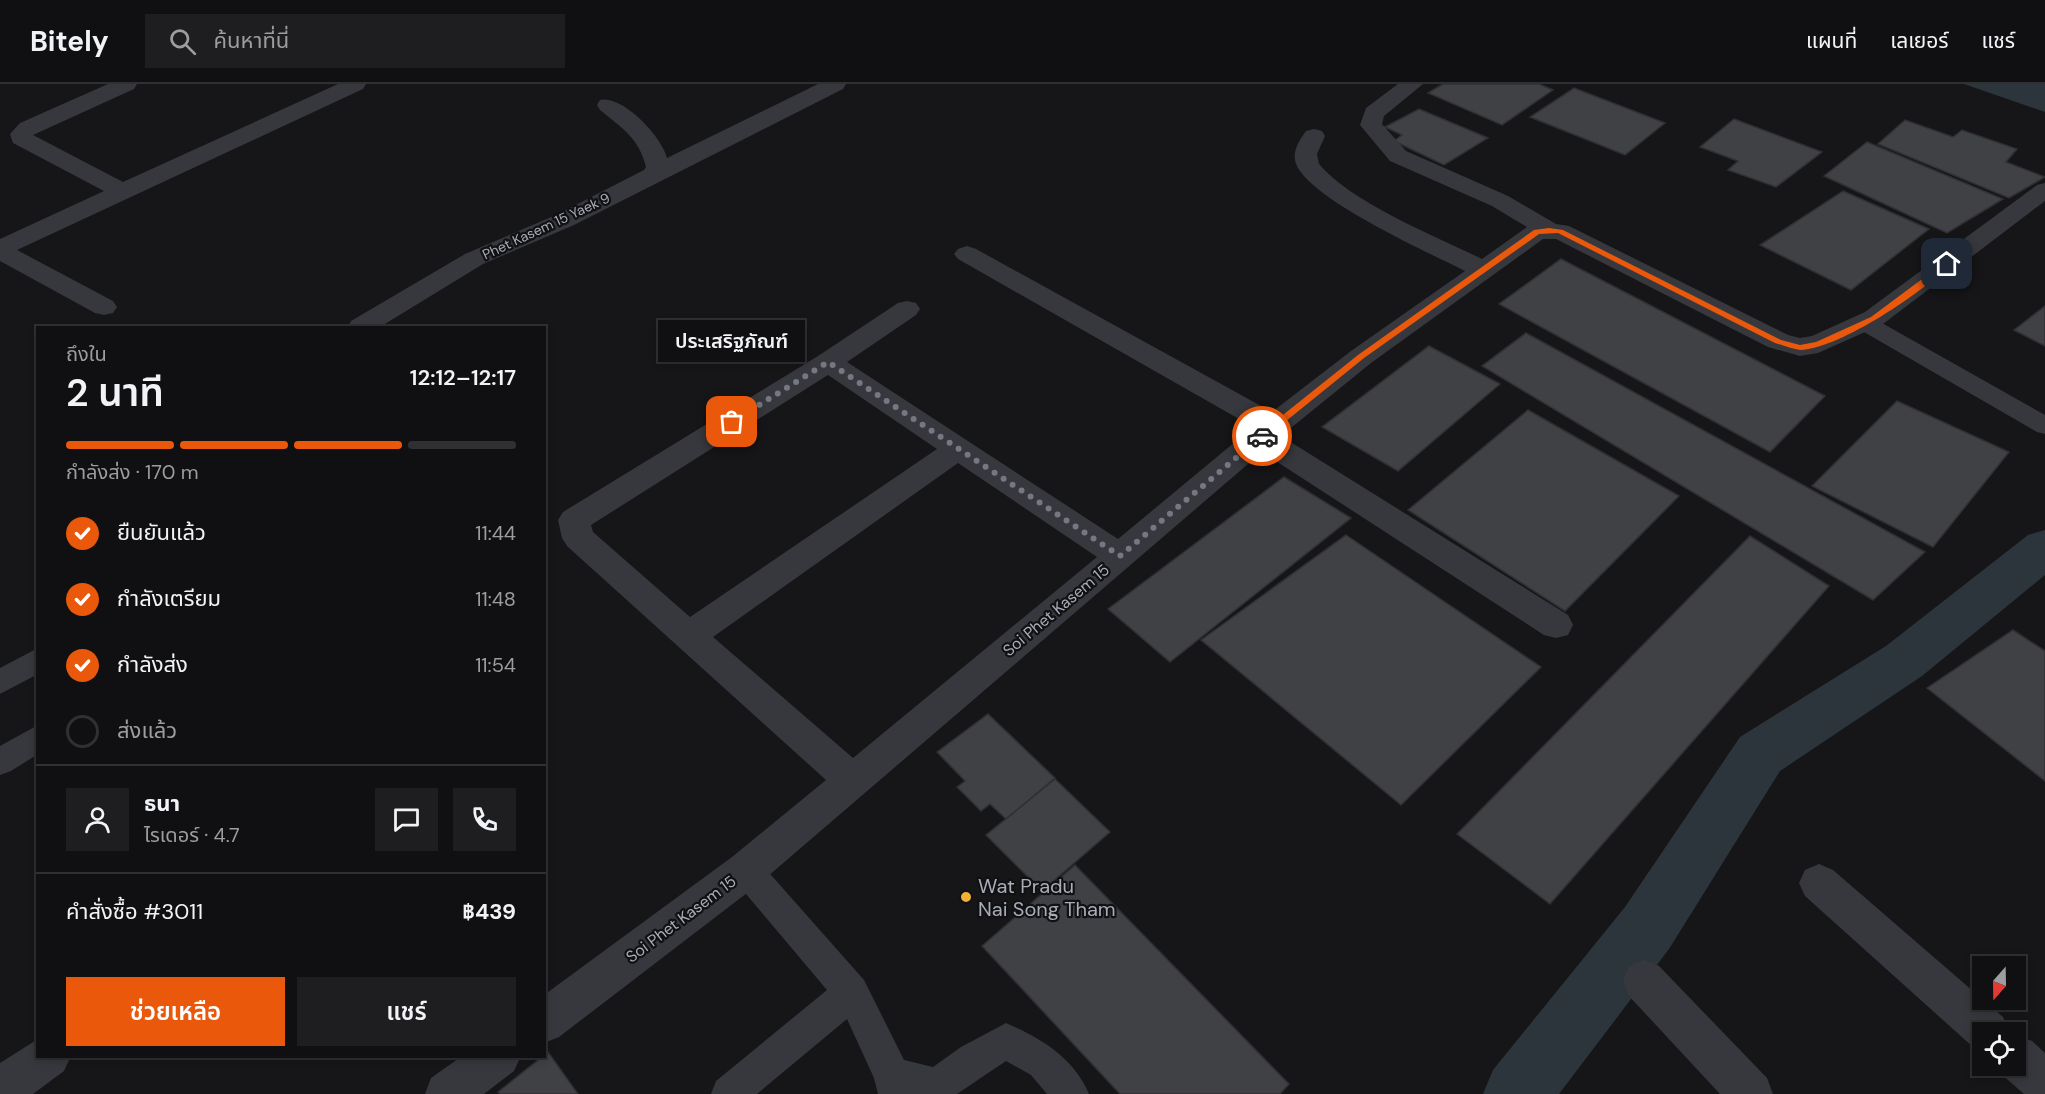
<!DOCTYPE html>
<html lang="th">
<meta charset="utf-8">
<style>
:root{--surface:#101012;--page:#1e1e20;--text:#f1f3f6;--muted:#9c9d9f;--line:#303032;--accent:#ea580c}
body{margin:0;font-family:"DM Sans","Noto Sans Thai",sans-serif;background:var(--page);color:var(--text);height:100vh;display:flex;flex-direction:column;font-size:22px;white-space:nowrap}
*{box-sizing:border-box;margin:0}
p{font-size:20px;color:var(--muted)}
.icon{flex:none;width:33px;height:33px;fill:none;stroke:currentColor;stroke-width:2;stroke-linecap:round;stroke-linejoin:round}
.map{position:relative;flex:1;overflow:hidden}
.sheet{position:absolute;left:36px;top:242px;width:510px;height:732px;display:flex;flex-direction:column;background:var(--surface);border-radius:0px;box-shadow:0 3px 9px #0003,0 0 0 2px var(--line)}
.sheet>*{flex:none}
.needle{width:39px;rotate:200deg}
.tools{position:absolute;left:1972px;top:872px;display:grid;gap:12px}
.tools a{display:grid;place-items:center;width:54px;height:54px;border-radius:0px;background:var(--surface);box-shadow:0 3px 9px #0003,0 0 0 2px var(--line);font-size:30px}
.pin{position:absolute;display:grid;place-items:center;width:51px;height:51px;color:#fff;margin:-26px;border-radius:12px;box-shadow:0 3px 9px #0006}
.courier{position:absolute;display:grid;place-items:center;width:60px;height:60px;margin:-30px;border:4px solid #ea580c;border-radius:50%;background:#fff;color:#222;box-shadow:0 2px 8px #0007}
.bubble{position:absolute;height:42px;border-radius:0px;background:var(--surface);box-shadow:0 3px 9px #0003,0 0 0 2px var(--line);font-size:20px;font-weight:600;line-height:42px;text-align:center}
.head em{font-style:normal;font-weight:600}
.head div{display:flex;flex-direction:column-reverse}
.head{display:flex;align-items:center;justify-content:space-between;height:102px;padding:0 30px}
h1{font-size:39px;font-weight:600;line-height:45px}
.bar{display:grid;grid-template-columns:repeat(4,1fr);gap:9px 6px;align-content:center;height:72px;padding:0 30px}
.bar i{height:8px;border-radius:4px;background:var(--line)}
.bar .on{background:var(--accent)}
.bar p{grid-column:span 4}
.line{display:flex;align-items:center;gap:15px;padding:0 30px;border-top:2px solid var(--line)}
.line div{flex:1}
.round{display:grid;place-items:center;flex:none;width:63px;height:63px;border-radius:0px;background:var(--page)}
ol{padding:0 30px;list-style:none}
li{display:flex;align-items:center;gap:18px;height:66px}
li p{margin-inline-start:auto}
li .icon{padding:6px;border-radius:50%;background:var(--accent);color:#fff;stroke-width:4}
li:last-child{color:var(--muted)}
li i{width:33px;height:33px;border:3px solid var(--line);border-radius:50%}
.button{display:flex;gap:12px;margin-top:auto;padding:12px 30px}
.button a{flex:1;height:69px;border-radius:0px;background:var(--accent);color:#fff;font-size:24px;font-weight:600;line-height:69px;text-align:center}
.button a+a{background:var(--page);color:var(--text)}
header{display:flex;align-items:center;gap:36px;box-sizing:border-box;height:84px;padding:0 30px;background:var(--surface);border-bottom:2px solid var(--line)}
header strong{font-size:28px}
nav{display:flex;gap:33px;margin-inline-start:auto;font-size:21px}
.search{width:420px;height:54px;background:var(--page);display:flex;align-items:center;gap:15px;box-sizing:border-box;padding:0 21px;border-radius:0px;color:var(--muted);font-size:22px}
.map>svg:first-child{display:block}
.water{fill:#2c353c}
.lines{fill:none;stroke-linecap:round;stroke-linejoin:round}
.canal{fill:#2c353c;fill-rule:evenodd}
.building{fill:#404145;stroke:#303034;stroke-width:1.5}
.lane{fill:#37383d;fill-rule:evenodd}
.street{fill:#37383d;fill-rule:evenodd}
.route{fill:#ea580c}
.done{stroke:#757880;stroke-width:6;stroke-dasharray:0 10.8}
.poi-dot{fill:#f2b134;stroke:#111113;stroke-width:2}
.labels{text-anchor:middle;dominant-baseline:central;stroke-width:4.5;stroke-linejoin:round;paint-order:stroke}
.far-street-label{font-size:14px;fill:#a8adb8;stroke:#111113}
.street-label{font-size:16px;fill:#a8adb8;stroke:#111113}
.near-poi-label{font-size:20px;fill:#a8adb8;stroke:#111113;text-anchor:start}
</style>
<header>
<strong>Bitely</strong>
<div class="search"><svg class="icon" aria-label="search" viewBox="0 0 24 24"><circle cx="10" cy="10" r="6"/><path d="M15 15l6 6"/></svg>ค้นหาที่นี่</div>
<nav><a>แผนที่</a><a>เลเยอร์</a><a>แชร์</a></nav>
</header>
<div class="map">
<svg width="2045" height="1010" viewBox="0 0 2045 1010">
<rect width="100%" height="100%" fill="#161618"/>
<path class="water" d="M 1964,0 L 2045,0 L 2045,28 Z"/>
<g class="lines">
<path class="canal" d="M 2045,446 L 2045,491 L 1922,592 L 1780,687 L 1669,865 L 1559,1010 L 1483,1010 L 1493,986 L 1625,823 L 1740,653 L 1886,562 L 2028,451 Z"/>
</g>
<path class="building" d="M 1443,0 L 1539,0 L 1553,6 L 1502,41 L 1428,9 Z
M 1574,4 L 1665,39 L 1625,71 L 1530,33 Z
M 1419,25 L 1488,54 L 1444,81 L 1394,57 L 1402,51 L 1385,43 Z
M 1734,35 L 1822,68 L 1776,103 L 1728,86 L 1738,77 L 1700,63 Z
M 1905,36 L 1953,53 L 1962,46 L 2017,65 L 2006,78 L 2045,93 L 2009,114 L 1878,60 Z
M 1867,58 L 2003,115 L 1947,149 L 1824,92 Z
M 1843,107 L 1929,145 L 1851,206 L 1760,161 Z
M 1561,175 L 1825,312 L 1770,368 L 1499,220 Z
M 2045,222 L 2045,262 L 2014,246 Z
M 1526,249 L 1925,468 L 1873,516 L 1482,282 Z
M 1429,262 L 1500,300 L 1398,387 L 1322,343 Z
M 1897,317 L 2009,368 L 1933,463 L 1812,402 Z
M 1528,326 L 1679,412 L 1565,527 L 1408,426 Z
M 1284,393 L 1351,434 L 1170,578 L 1108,525 Z
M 1346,451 L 1541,583 L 1401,721 L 1201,556 Z
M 1750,452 L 1829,502 L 1550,820 L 1457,750 Z
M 2013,546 L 2045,567 L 2045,697 L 1927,604 Z
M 988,630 L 1055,694 L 1006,735 L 990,720 L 981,727 L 957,703 L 965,697 L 937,668 Z
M 1055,695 L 1110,748 L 1042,807 L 986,751 Z
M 1075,781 L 1289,1000 L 1280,1010 L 1120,1010 L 982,862 Z
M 548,968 L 578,1010 L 500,1010 L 498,1008 Z"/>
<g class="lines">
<path class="lane" d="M 1865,232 L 1873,234 L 2045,331 L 2045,350 L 2037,348 L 1857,244 L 1854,239 L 1857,234 Z
M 38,564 L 38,590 L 0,610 L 0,584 Z
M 38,641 L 38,670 L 11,687 L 0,691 L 0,662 Z
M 746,771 L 757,775 L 864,896 L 904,976 L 933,983 L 961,963 L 1006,939 C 1041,954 1074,974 1089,1010 L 1047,1010 L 1031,991 L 1006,977 L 957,1010 L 878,1010 L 874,994 L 847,935 L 757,1010 L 711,1010 L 716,997 L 827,906 L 735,797 L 730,786 L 735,775 Z"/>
<path class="street" d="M 108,0 L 137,0 L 134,5 L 33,51 L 123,98 L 338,0 L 366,0 L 363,5 L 17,166 L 113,217 L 117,223 L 113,229 L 104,231 L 95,229 L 0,177 L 0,155 L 104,107 L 13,59 L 10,50 L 20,39 Z
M 818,0 L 846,0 L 843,5 L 574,141 L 483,180 L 380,243 L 348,243 L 351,237 L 465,170 L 556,131 L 644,86 L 646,83 C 639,54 622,44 600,26 L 597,21 L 600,16 C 623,11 662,53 667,74 Z
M 1398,0 L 1423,0 L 1384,32 L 1382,40 L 1406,67 L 1508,112 L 1556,140 L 1569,142 L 1788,251 L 1800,254 L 1812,252 L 1865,228 L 2037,101 L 2045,99 L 2045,117 L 1883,240 L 1818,269 L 1800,272 L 1768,263 L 1556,155 L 1543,155 L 1371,279 L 1281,352 L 1568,531 L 1573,541 L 1568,551 L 1556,554 L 1544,551 L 1262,368 L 760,799 L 559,953 L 544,959 L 544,911 L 732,773 L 826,696 L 567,462 L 562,454 L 558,436 L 563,428 L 818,272 L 898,219 L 907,217 L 916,219 L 920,225 L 916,231 L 847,278 L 1118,455 L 1253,343 L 958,175 L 954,170 L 958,165 L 967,162 L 976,165 L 1272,328 L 1351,267 L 1465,187 C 1432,170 1301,112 1295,76 C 1293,66 1300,55 1306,47 L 1314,45 L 1322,47 L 1325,52 L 1317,70 L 1319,80 C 1352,119 1435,152 1482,175 L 1527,143 L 1492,122 L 1390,77 L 1360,41 L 1366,24 ZM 828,291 L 937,365 L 690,533 L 593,448 L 591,441 ZM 958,379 L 1097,473 L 853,674 L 713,553 Z
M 1819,780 L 1833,786 L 2003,933 L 2010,948 L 1983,948 L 1983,968 L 1973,963 L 1805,812 L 1799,799 L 1805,786 Z
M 1644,876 L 1659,882 L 1767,994 L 1773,1010 L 1720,1010 L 1629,912 L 1623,897 L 1629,882 Z
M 2016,951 L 2032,957 L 2045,969 L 2045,1010 L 2024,1010 L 2000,989 L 1997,981 L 2016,981 Z
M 38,955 L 38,972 L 71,972 L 64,987 L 33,1010 L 0,1010 L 0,979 Z
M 462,972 L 521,972 L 514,987 L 484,1010 L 425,1010 L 431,994 Z"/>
</g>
<path class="route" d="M 1549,144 L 1563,146 L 1781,256 L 1800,261 L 1816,258 L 1871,233 L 1945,178 L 1951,180 C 1923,208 1842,263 1802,266 C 1794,266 1783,261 1775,259 L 1558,149 L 1539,150 L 1364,274 L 1265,354 L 1259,354 L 1259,350 L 1358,271 L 1534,146 Z"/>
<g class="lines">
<path class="done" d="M 732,338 L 828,278 L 1120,472 L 1262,352"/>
</g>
<circle class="poi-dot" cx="966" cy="813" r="6"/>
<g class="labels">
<g class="far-street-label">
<text transform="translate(546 142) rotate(-25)">Phet Kasem 15 Yaek 9</text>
</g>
<g class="street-label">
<text transform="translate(1056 526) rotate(-40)">Soi Phet Kasem 15</text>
<text transform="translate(681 835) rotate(-37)">Soi Phet Kasem 15</text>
</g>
<g class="near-poi-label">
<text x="978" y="802">Wat Pradu<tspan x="978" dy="23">Nai Song Tham</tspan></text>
</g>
</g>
</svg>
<div class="tools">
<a><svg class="needle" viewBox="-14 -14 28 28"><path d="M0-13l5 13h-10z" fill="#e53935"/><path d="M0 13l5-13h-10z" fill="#9c9d9f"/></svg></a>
<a><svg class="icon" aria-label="locate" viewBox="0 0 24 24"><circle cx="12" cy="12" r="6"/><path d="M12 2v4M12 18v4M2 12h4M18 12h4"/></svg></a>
</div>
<div class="pin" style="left:732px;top:338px;background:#ea580c"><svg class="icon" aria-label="bag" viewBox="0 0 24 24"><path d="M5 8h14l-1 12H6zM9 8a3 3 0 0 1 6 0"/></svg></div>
<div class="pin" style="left:1947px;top:180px;background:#1f2937"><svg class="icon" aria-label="home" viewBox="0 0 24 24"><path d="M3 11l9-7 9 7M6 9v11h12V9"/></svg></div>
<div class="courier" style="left:1262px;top:352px"><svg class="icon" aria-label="car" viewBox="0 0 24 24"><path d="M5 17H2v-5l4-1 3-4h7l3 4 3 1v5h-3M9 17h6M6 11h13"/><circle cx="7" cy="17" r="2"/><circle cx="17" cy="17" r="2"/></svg></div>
<div class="bubble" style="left:658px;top:236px;width:147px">ประเสริฐภัณฑ์</div>
<section class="sheet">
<div class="head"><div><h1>2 นาที</h1><p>ถึงใน</p></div><em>12:12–12:17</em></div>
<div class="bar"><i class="on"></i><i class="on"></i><i class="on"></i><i></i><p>กำลังส่ง · 170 m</p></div>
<ol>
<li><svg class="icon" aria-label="check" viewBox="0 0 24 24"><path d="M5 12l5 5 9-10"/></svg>ยืนยันแล้ว<p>11:44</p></li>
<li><svg class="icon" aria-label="check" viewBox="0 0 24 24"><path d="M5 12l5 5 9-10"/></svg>กำลังเตรียม<p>11:48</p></li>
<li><svg class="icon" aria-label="check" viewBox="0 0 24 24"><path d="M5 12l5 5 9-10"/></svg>กำลังส่ง<p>11:54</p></li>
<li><i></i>ส่งแล้ว</li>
</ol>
<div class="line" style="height:108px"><a class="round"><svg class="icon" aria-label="person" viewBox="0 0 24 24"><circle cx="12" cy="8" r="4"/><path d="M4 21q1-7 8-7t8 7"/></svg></a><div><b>ธนา</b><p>ไรเดอร์ · 4.7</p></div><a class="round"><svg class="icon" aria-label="chat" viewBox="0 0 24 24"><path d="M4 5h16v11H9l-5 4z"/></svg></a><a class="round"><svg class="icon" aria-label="phone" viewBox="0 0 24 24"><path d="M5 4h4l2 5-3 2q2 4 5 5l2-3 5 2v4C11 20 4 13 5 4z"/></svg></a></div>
<div class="line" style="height:78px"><div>คำสั่งซื้อ #3011</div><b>฿439</b></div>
<div class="button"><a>ช่วยเหลือ</a><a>แชร์</a></div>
</section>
</div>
